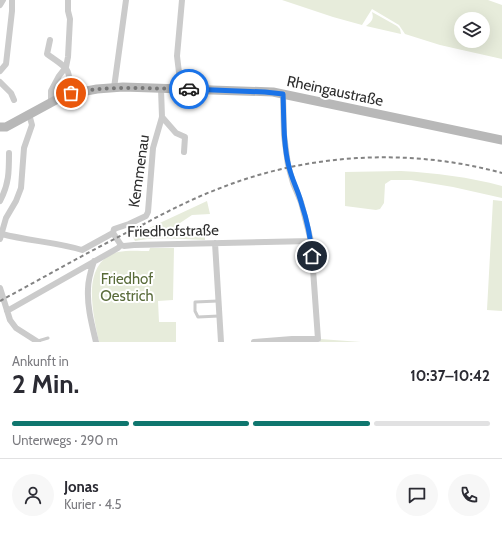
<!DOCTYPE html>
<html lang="de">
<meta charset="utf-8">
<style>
:root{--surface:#fff;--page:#f7f7f7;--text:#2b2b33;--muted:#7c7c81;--line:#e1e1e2;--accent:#0f766e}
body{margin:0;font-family:Cabin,sans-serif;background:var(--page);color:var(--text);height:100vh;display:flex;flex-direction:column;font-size:15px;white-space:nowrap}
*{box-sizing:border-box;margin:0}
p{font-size:13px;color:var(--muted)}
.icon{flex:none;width:22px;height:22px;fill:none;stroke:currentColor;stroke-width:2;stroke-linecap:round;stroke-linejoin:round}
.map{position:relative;height:342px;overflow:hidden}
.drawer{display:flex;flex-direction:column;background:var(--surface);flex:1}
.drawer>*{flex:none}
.controls{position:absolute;left:454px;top:12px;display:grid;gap:8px}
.controls a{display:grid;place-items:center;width:36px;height:36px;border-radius:50%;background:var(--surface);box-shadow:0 4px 16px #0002;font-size:20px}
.pin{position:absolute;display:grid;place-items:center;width:34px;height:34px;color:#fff;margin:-17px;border:2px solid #fff;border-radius:50%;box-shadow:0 1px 4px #0007}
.courier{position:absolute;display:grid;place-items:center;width:40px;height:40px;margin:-20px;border:3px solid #1a73e8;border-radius:50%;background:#fff;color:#222;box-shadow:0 1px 5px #0007}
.headline em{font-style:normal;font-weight:700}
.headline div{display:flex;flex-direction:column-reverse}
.headline{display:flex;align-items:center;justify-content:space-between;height:68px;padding:0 12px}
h1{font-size:26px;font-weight:700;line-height:30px}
.bar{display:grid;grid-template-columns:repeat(4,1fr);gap:6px 4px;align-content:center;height:48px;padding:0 12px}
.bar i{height:5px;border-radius:3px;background:var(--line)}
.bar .selected{background:var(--accent)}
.bar p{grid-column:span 4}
.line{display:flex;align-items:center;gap:10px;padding:0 12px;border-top:1px solid var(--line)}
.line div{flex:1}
.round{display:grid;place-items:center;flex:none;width:42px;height:42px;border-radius:21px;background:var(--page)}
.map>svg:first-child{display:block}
.green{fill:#e7ecdb;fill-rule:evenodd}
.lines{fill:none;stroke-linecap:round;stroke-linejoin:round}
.lane{stroke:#cbcbcb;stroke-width:3}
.street{stroke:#cbcbcb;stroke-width:6}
.secondary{stroke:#b8b8b8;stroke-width:9}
.rail{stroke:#838383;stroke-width:2;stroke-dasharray:4 3;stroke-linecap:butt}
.done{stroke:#777;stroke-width:4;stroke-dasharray:0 7.2}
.route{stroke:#1a73e8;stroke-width:5}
.labels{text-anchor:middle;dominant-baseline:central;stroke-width:4;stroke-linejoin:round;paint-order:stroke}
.street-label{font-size:15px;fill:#2e2e2e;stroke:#fff}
.park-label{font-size:15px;fill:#596b3a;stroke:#fff}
</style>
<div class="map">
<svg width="502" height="342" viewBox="0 0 502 342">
<rect width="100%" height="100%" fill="#fff"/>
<path class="green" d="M 282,0 L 488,0 L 502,5 L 502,59 L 440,45 L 405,34 L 399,25 L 372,9 L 362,25 L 333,17 ZM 461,19 L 483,19 L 483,41 L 461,41 Z
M 372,12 L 397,26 L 400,29 L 401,34 L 366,26 C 372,21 374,19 372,12 Z
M 401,171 C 436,173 469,177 502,186 L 502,198 L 453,187 L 411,180 L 391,180 L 385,184 L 384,203 L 380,209 L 376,210 L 345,206 L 345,172 Z
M 493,200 L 502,201 L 502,311 L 487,310 Z
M 207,201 L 210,214 L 192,215 L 177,225 L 178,230 L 203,234 L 205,235 L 205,240 C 182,239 157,236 135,241 L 133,237 L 134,235 Z
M 150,248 L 174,248 L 173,300 L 158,301 L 159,322 L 176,322 L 176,342 L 99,342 C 93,314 80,262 118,252 C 128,250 140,251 149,251 Z
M 320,339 L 361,342 L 320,342 Z"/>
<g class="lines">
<path class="lane" d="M 218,301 L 195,302 L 195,311 L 198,317 L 219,316
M 38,341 L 48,338"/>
<path class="street" d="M 0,5 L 3,0
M 50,40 L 47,54 C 69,70 69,66 71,93
M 0,71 L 6,64 L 12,11 L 12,0
M 0,82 L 11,93 L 14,100
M 114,88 L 126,0
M 181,89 L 177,56 L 182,0
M 51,102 L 51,91 L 59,76 L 66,67 L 68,57 L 70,19 L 68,11 L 68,0
M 162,117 L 176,133 L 185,137 L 184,152
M 0,201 C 9,184 9,172 9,153
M 113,233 L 121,245
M 2,234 C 28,241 56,242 82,250 L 113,233 L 114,229 L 129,224 L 146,216 L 148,212 L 153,148 L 162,117 L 161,89
M 0,239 L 6,218 L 16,201 L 21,188 L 24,148 L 32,125 L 29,114
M 215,243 L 221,342
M 121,245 L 124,246 L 134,245 L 311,241
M 94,261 C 91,270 88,280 88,289 C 87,307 92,325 96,342
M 0,288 L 10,320 L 16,328 L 38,342
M 7,311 L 118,248 L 121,245
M 254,342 L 292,339 L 318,339 L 311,241 L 301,202 L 293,183 L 288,165 L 284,135 L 283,94"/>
<path class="secondary" d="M 0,127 L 6,127 L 65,95 L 97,89 L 123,87 L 273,92 L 502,140"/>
<path class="rail" d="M 0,301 C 48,275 95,248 144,224 C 170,210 196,197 223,187 C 311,153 411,148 502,173"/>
</g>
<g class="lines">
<path class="done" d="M 71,93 C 110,85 149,89 189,89"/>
<path class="route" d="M 189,89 L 265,92 L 283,94 C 284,118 283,144 289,167 C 292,180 298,190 301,202 C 307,220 311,238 312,256"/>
</g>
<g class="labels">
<g class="street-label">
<text transform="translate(335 91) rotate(12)">Rheingaustraße</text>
<text transform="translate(139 171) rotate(-82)">Kemmenau</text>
<text transform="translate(173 231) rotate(-1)">Friedhofstraße</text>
</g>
<g class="park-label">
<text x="127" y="279">Friedhof<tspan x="127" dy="17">Oestrich</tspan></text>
</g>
</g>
</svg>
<div class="controls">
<a><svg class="icon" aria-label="layers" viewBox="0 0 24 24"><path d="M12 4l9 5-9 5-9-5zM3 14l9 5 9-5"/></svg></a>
</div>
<div class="pin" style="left:71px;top:93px;background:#ea580c"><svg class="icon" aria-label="bag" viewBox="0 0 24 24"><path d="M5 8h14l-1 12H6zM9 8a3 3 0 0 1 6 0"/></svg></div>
<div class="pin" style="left:312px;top:256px;background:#1f2937"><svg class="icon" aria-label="home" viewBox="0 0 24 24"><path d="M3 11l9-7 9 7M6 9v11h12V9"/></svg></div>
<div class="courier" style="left:189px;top:89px"><svg class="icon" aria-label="car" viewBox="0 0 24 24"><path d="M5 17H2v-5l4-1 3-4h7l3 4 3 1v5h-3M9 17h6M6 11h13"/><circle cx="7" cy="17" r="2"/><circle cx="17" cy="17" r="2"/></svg></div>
</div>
<section class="drawer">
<div class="headline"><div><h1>2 Min.</h1><p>Ankunft in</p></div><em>10:37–10:42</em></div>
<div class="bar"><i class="selected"></i><i class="selected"></i><i class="selected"></i><i></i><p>Unterwegs · 290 m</p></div>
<div class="line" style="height:72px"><a class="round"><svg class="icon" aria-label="person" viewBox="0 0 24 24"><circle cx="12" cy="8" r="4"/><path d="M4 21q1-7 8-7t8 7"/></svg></a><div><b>Jonas</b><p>Kurier · 4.5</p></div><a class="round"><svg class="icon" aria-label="chat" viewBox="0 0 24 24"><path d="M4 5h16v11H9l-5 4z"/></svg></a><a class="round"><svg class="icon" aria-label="phone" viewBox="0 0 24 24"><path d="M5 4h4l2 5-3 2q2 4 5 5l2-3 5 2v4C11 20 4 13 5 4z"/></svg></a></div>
</section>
